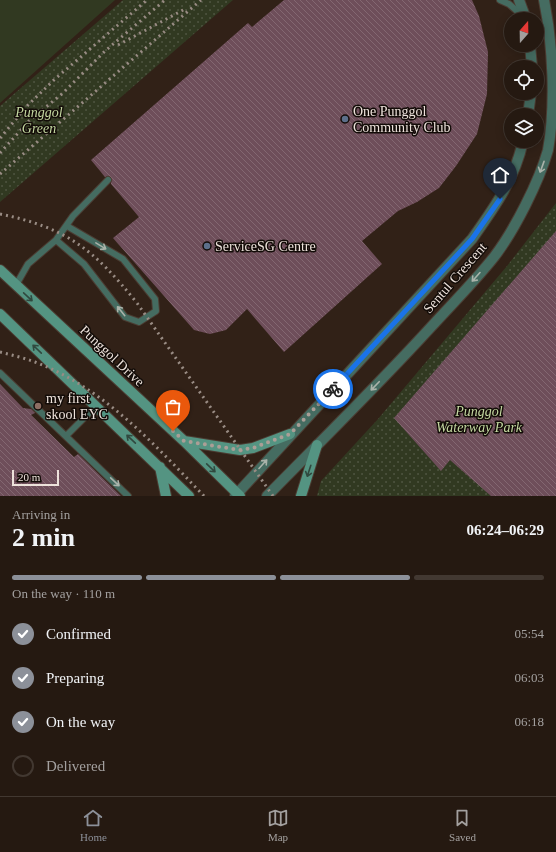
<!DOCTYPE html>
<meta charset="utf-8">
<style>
:root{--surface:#251911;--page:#2d221a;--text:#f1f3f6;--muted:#a3a09f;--line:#423831;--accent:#8c9099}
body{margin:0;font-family:"Times New Roman",serif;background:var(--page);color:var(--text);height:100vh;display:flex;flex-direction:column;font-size:15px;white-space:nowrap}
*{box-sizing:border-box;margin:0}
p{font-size:13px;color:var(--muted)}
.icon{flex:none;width:22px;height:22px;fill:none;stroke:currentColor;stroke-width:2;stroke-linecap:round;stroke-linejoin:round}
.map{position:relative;height:496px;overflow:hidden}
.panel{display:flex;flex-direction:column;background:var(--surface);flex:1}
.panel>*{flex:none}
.needle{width:26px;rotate:20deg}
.tools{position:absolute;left:504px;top:12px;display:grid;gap:8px}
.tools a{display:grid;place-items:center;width:40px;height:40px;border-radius:50%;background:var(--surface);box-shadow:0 2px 10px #0003,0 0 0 1px var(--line);font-size:20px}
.scale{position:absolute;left:12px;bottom:10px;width:47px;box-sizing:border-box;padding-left:4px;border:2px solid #ede2db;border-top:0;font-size:11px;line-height:14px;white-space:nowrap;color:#ede2db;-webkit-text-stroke:3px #130c08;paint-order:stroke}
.pin{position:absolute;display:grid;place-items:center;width:34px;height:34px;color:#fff;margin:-41px -17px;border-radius:50% 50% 50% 0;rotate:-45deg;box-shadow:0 0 4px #0007}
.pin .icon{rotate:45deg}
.courier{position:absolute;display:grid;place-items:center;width:40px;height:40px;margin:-20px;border:3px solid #1a73e8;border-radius:50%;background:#fff;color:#222;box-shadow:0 1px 5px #0007}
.headline em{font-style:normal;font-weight:700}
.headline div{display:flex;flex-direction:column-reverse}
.headline{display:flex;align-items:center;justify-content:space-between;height:68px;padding:0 12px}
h1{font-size:26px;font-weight:700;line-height:30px}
.bar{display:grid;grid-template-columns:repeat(4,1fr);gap:6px 4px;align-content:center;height:48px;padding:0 12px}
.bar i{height:5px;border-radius:3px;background:var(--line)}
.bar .current{background:var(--accent)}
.bar p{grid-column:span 4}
ol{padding:0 12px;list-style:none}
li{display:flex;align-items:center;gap:12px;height:44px}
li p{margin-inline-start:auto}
li .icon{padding:4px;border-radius:50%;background:var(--accent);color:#fff;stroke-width:4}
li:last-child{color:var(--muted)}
li i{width:22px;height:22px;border:2px solid var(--line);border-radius:50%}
.menu{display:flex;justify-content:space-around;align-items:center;height:56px;border-top:1px solid var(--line);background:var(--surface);font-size:11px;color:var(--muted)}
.menu a{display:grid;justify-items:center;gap:2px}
.menu .current{color:var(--accent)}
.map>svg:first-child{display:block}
.green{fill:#313921}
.park{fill:url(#park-dots)}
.building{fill:url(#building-back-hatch)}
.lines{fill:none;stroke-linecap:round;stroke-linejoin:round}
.lane-casing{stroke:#4b3c32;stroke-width:8}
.street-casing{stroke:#4b3c32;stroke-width:12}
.secondary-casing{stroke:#4b3c32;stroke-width:12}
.lane{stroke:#456c61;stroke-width:6}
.street{stroke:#456c61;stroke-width:10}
.secondary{stroke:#549482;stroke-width:10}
.rail{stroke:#998c84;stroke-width:3;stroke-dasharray:2 4;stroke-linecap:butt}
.oneway{stroke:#aab3aa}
.oneway2{stroke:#30493f}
.done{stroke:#ab9e96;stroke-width:4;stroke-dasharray:0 7.2}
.route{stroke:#1a73e8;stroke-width:5}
.service-dot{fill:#5c6f8a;stroke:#130c08;stroke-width:1.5}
.education-dot{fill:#8d6e63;stroke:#130c08;stroke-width:1.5}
.labels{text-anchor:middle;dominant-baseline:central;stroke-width:3;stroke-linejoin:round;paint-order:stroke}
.poi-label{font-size:14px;fill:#ede2db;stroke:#130c08;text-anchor:start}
.park-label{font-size:14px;font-style:italic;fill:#c3d7a0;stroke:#130c08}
.street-label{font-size:14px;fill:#ede2db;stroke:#130c08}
</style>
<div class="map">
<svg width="556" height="496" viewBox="0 0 556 496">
<defs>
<pattern id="park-dots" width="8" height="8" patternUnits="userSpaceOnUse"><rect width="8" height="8" fill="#313921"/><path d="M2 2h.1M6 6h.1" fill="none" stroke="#4f5541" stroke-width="1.8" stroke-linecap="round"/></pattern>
<pattern id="building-back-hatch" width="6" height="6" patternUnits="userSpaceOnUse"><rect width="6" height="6" fill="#6e4e5a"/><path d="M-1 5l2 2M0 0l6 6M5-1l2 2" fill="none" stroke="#836771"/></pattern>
</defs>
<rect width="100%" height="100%" fill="#312117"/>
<path class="green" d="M 0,0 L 115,0 L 0,103 Z"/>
<path class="park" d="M 123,0 L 233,0 L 0,202 L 0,106 Z
M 556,203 L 556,496 L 317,496 L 321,481 L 378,419 L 507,266 Z"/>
<path class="building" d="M 284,0 L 472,0 L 479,16 L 488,52 L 487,94 L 477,134 L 456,166 L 439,188 L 417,202 L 398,211 L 362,241 L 382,264 L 284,352 L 247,309 L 226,330 L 210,334 L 194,330 L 113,238 L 139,217 L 111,184 L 111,177 L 105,177 L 91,160 L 248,23 L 252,27 Z
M 556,231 L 556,496 L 491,496 L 450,460 L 441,471 L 394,418 Z
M 0,384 L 23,408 L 31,409 L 35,413 L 31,415 L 74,457 L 78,454 L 121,496 L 0,496 Z"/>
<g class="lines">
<g class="lane-casing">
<path id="lane" d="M 500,0 L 509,4 L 525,18
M 56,240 L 84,264 L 125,317 L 139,322 L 156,311 L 155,299 L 123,259 L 67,226
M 16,285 L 28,264 L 56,240 L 73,216 L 108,180
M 0,373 L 128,496
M 66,436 L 96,406"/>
</g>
<g class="street-casing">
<path id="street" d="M 519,0 L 526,19
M 530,45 L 532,67
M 528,115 L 531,93
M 235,496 L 472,239 C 494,208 515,179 523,141
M 267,496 C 322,440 378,385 431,327 C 452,304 475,281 494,257 C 514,231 539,182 548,150 C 556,105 553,45 544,0"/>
</g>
<g class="secondary-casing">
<path id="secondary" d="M 0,270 L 184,441 L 240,496
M 0,314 L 189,496
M 184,441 L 240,450 L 253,448 L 290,434
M 160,467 L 166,496
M 301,496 L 317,445"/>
</g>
<use href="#lane" class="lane"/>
<use href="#street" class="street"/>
<use href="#secondary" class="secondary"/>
<path class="rail" d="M 118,45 L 185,9
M 0,138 L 28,105 L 55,79 L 147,0
M 0,153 L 29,121 L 63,93 L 105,51 L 165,0
M 0,174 L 201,0
M 0,214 C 68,228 94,250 137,303 L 273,496
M 0,352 C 12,355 24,358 35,362 C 104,388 155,445 204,496"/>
</g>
<defs><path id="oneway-shaft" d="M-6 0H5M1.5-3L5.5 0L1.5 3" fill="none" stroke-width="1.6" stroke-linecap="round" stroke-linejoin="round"/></defs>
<g class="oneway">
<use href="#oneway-shaft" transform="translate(542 167) rotate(110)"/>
<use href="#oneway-shaft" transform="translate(101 246) rotate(31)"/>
<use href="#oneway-shaft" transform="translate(476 277) rotate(132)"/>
<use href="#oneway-shaft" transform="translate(121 311) rotate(-129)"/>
<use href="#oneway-shaft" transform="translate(375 386) rotate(134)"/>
<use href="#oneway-shaft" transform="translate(263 464) rotate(-48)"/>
<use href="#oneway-shaft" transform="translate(115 482) rotate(43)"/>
</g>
<g class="oneway2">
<use href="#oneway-shaft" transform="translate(28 297) rotate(43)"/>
<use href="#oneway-shaft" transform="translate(37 349) rotate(-136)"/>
<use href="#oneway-shaft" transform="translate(131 439) rotate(-137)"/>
<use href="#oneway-shaft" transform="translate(211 468) rotate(44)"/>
<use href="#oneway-shaft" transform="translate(309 471) rotate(108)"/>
</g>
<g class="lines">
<path class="done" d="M 173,431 L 184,441 L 240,450 L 253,448 L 290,434 L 333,389"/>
<path class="route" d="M 333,389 L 472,239 L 500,199"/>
</g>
<g class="service-dot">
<circle cx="345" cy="119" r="4"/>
<circle cx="207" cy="246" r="4"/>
</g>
<circle class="education-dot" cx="38" cy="406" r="4"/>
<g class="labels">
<g class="poi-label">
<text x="353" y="111">One Punggol<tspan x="353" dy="16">Community Club</tspan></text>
<text x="215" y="246">ServiceSG Centre</text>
<text x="46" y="398">my first<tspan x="46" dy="16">skool EYC</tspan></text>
</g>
<g class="park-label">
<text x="39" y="112">Punggol<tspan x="39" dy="16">Green</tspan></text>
<text x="479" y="411">Punggol<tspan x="479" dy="16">Waterway Park</tspan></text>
</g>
<g class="street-label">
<text transform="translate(455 278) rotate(-49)">Sentul Crescent</text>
<text transform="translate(112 356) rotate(43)">Punggol Drive</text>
</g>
</g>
</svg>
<div class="tools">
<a><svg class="needle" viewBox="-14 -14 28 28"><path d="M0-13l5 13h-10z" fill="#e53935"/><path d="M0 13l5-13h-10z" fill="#a3a09f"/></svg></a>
<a><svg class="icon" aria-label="locate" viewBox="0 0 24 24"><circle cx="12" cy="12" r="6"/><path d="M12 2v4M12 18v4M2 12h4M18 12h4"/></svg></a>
<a><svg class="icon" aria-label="layers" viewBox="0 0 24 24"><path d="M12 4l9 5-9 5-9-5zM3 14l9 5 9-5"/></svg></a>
</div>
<div class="scale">20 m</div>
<div class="pin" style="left:173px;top:431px;background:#ea580c"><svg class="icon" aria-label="bag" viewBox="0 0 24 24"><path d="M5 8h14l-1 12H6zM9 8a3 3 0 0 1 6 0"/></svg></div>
<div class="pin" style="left:500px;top:199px;background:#1f2937"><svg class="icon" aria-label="home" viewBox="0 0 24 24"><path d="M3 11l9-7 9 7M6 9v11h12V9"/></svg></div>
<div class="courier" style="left:333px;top:389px"><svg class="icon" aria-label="bike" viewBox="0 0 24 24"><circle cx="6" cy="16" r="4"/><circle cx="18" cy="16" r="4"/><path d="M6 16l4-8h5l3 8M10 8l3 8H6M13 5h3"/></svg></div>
</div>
<section class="panel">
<div class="headline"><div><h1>2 min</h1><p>Arriving in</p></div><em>06:24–06:29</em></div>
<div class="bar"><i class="current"></i><i class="current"></i><i class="current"></i><i></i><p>On the way · 110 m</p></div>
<ol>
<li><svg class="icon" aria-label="check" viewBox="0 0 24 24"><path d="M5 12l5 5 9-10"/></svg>Confirmed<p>05:54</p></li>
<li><svg class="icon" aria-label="check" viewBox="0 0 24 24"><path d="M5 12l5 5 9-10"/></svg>Preparing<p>06:03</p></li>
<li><svg class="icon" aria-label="check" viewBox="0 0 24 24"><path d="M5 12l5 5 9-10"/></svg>On the way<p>06:18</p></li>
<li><i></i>Delivered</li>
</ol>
</section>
<nav class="menu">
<a class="current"><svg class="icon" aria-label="home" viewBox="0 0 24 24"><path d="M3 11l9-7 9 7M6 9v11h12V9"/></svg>Home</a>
<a><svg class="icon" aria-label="map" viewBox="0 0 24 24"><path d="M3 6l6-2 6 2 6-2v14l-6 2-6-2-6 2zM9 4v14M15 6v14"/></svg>Map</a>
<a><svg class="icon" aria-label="saved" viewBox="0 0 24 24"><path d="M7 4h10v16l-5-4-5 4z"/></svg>Saved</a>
</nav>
